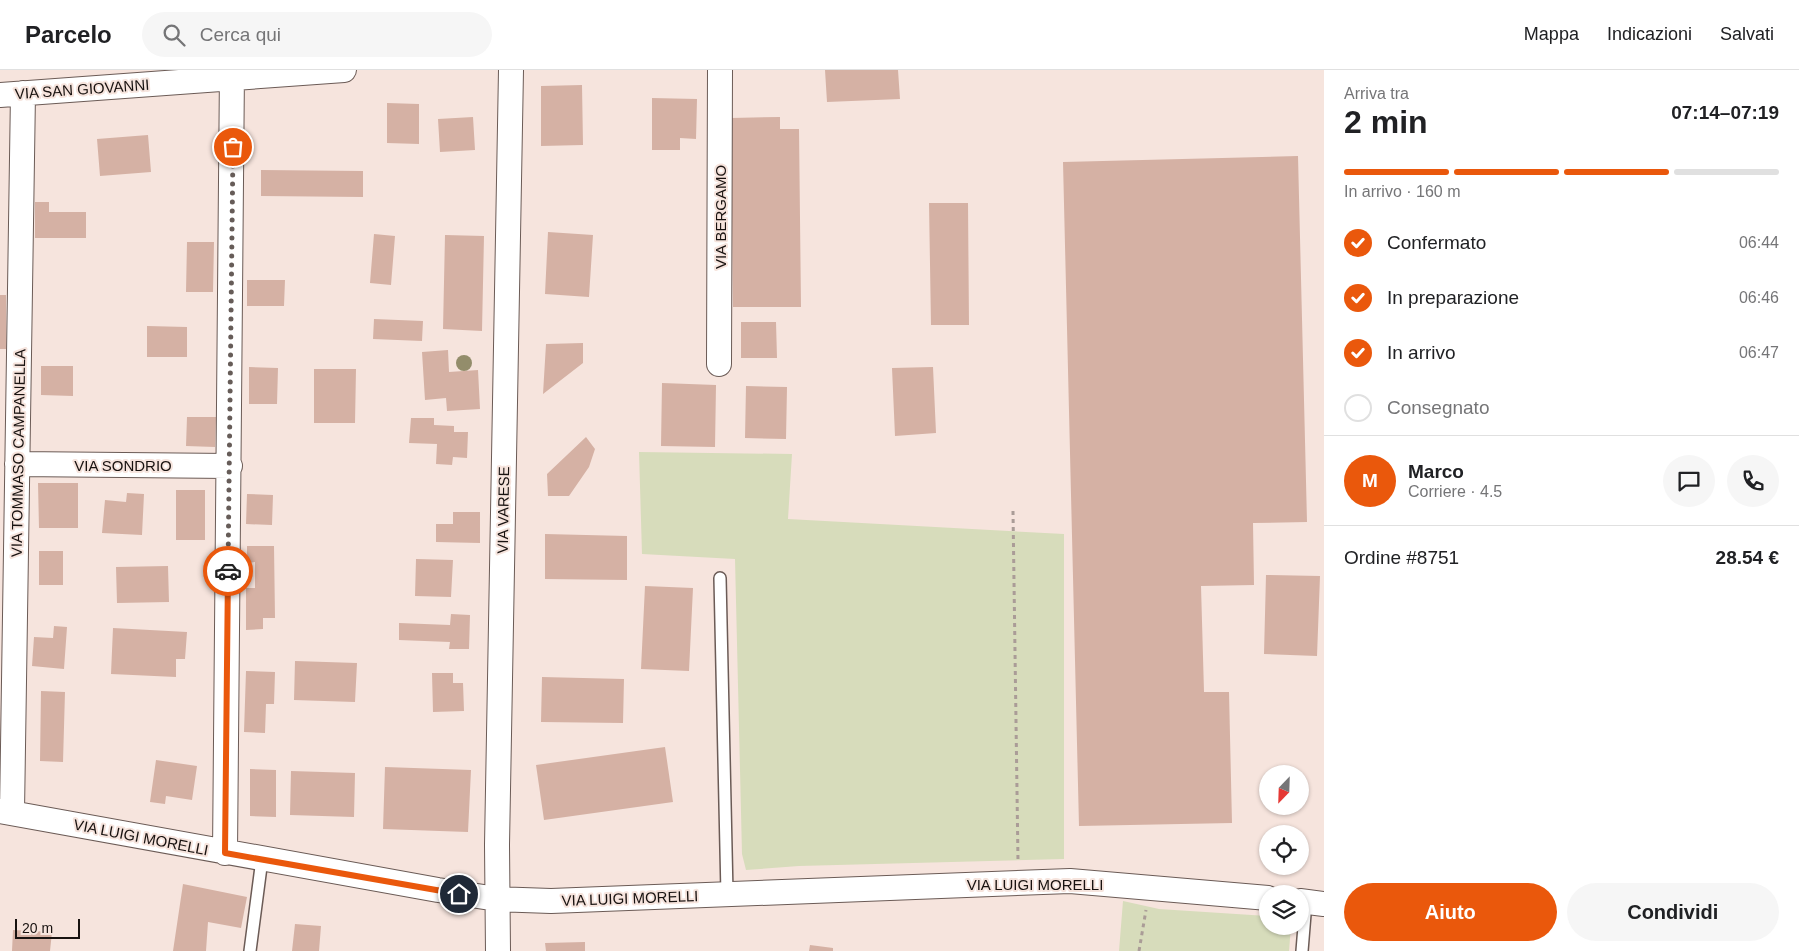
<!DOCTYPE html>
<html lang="it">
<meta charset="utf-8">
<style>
:root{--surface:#fff;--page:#f6f6f6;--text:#202124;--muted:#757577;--line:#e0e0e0;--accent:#ea580c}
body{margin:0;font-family:Helvetica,sans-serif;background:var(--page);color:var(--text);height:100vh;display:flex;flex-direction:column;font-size:19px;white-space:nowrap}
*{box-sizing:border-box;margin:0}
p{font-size:16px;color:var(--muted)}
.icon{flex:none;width:28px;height:28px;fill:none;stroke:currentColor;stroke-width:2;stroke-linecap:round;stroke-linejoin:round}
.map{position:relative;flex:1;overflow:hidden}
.drawer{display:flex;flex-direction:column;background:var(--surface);width:475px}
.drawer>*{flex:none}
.needle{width:32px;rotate:203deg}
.controls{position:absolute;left:1259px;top:695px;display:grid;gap:10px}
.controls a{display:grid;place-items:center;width:50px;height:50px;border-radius:50%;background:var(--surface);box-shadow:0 1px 4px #0004;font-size:25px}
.scale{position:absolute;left:15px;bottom:12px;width:65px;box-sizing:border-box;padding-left:5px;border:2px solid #181210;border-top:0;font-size:14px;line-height:18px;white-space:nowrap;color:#181210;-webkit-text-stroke:4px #f6e4dd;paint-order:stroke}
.pin{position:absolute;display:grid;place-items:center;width:42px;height:42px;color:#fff;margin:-21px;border:2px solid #fff;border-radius:50%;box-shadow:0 1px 5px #0007}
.courier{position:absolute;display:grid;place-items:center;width:50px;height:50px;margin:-25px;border:4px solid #ea580c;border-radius:50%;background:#fff;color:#222;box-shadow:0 1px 6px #0007}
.overview em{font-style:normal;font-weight:700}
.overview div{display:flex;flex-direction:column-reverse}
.overview{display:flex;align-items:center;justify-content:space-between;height:85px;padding:0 20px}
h1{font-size:32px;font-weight:700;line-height:38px}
.bar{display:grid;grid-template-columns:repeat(4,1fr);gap:8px 5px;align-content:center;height:60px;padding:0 20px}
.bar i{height:6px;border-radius:4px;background:var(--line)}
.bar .selected{background:var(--accent)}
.bar p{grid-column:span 4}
.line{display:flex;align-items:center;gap:12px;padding:0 20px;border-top:1px solid var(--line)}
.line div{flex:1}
.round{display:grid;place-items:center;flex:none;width:52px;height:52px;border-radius:26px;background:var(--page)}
ol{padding:0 20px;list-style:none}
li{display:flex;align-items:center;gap:15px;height:55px}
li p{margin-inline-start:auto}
li .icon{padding:5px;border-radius:50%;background:var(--accent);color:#fff;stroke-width:4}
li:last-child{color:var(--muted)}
li i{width:28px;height:28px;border:2px solid var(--line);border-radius:50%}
.cta{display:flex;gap:10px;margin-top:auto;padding:10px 20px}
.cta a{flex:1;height:58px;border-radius:30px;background:var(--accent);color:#fff;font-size:20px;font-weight:700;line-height:58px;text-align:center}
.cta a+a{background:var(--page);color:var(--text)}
header{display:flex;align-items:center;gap:30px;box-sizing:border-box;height:70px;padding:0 25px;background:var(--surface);border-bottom:1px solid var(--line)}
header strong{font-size:24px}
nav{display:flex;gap:28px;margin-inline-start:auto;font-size:18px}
.search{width:350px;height:45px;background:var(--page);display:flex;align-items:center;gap:12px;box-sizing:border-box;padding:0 18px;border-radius:28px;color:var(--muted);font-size:19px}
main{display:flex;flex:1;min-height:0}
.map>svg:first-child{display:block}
.green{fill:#d7dcbb}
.building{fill:#d5b1a4}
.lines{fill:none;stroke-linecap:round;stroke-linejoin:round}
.service-casing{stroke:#6b5b56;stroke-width:14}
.minor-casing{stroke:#6b5b56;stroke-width:26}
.path{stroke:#aa9c97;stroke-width:3;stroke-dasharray:4 4;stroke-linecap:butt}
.service{stroke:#fff;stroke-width:11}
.minor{stroke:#fff;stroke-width:24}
.tree{fill:#938d6b}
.done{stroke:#665c58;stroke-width:5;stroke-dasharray:0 9}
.route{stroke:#ea580c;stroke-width:6}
.labels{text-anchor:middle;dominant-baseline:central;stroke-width:4;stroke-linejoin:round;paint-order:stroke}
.street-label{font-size:15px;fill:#181210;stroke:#f6e4dd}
</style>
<header>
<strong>Parcelo</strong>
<div class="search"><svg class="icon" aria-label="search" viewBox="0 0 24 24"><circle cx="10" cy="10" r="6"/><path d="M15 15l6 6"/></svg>Cerca qui</div>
<nav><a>Mappa</a><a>Indicazioni</a><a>Salvati</a></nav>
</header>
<main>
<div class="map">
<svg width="1324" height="881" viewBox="0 0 1324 881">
<rect width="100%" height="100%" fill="#f6e4dd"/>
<path class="green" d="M 639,382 L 792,384 L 788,449 L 1064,464 L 1064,789 L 799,796 L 746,800 L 742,784 L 735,489 L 642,484 Z
M 1123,831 L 1159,839 L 1267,846 L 1268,856 L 1291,856 L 1289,881 L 1119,881 Z"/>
<path class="building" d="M 825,0 L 898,0 L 900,29 L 827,32 Z
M 582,15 L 583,75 L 541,76 L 541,16 Z
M 652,28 L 697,29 L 696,69 L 680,68 L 680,80 L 652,80 Z
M 387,33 L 419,34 L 419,74 L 387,73 Z
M 473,47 L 475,80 L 440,82 L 438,49 Z
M 780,47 L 780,59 L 799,59 L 801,237 L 733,237 L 731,48 Z
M 148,65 L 151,102 L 100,106 L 97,69 Z
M 1298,86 L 1307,452 L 1253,453 L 1254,515 L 1201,516 L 1204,622 L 1229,622 L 1232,753 L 1079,756 L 1063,92 Z
M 261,100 L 363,101 L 363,127 L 261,126 Z
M 35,132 L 49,132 L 49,142 L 86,142 L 86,168 L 35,168 Z
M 929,133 L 968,133 L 969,255 L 931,255 Z
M 548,162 L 593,165 L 589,227 L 545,224 Z
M 374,164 L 395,166 L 391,215 L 370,213 Z
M 445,165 L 484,166 L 482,261 L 443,259 Z
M 187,172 L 214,172 L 213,222 L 186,222 Z
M 247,210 L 285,210 L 284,236 L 247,236 Z
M 0,225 L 6,225 L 6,279 L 0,279 Z
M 374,249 L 423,251 L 422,271 L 373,269 Z
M 741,252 L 776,252 L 777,288 L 741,288 Z
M 147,256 L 187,257 L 187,287 L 147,287 Z
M 583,273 L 583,293 L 543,324 L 546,274 Z
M 448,280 L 449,302 L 478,300 L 480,339 L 447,341 L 446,328 L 425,330 L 422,282 Z
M 41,296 L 73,296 L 73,326 L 41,325 Z
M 249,297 L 278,298 L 277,334 L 249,334 Z
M 933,297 L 936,363 L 895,366 L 892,298 Z
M 314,299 L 356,299 L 355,353 L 314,353 Z
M 662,313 L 716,315 L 715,377 L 661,376 Z
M 746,316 L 787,317 L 786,369 L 745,368 Z
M 187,347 L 216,347 L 215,377 L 186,376 Z
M 411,348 L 434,348 L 434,355 L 454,356 L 454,362 L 468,362 L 467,388 L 453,387 L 452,395 L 436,394 L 437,374 L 409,373 Z
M 586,367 L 595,379 L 589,397 L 569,426 L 548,426 L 547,404 Z
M 38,413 L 78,413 L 78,458 L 39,458 Z
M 176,420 L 205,420 L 205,470 L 176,470 Z
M 127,423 L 144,424 L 142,465 L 102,463 L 105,430 L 126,432 Z
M 247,424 L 273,425 L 272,455 L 246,454 Z
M 453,442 L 480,442 L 480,473 L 436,472 L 436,454 L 453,454 Z
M 545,464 L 627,466 L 627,510 L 545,509 Z
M 247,476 L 274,476 L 275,548 L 263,548 L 263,559 L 246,560 L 246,518 L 255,518 L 255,492 L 247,493 Z
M 39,481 L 63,481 L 63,515 L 39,515 Z
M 416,489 L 453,490 L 451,527 L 415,526 Z
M 168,496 L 169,532 L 117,533 L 116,497 Z
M 1266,505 L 1320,506 L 1317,586 L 1264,584 Z
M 645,516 L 693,518 L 689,601 L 641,599 Z
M 451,544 L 470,545 L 469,579 L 449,579 L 450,572 L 399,570 L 399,553 L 450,555 Z
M 54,556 L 67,557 L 64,599 L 32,596 L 34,567 L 53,568 Z
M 113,558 L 187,562 L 185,589 L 176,589 L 176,607 L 111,604 Z
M 295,591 L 357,593 L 355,632 L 294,630 Z
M 246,601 L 275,602 L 274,634 L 266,634 L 265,663 L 244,662 Z
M 432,603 L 453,603 L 453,613 L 463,613 L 464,641 L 433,642 Z
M 542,607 L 624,609 L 623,653 L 541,652 Z
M 41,621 L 65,622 L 63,692 L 40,691 Z
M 665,677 L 673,732 L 544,750 L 536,695 Z
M 156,690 L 197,696 L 192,730 L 166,726 L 165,734 L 150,732 Z
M 385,697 L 471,700 L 468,762 L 383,759 Z
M 250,699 L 276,700 L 276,747 L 250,746 Z
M 291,701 L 355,703 L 354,747 L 290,745 Z
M 183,814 L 247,827 L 241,858 L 208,852 L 206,881 L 173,881 Z
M 295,854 L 321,856 L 319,881 L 292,881 Z
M 13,860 L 52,862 L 50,881 L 12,881 Z
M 585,872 L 585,881 L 546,881 L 545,873 Z
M 810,875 L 833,878 L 833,881 L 809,881 Z"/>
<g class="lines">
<g class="service-casing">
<path id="service" d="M 720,508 L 727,824
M 250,881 L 262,789
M 1302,881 L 1306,832"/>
</g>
<g class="minor-casing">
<path id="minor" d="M 0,25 L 344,0
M 719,294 L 720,0
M 17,394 L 230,396
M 0,741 L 438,820 L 497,829 L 551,831 L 1070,811 L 1268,828
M 12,742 L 23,23
M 225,783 L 232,0
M 1300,831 L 1324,834
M 498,881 L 497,775 L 511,0"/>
</g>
<path class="path" d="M 1013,441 L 1018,791
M 1139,881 L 1146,840"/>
<use href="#service" class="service"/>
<use href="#minor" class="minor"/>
</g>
<circle class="tree" cx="464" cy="293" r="8"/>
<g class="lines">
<path class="done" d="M 228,501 L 233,77"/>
<path class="route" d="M 228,501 L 225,783 L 459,824"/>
</g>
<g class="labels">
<g class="street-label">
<text transform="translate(82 19) rotate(-4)">VIA SAN GIOVANNI</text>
<text transform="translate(720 147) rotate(-90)">VIA BERGAMO</text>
<text transform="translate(18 383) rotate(-89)">VIA TOMMASO CAMPANELLA</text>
<text x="123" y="395">VIA SONDRIO</text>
<text transform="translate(503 440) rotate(-89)">VIA VARESE</text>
<text transform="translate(141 767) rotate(11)">VIA LUIGI MORELLI</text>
<text x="1035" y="814">VIA LUIGI MORELLI</text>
<text transform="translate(630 828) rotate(-2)">VIA LUIGI MORELLI</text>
</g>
</g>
</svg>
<div class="controls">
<a><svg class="needle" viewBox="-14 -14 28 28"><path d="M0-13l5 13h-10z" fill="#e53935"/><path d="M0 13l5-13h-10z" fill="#757577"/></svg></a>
<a><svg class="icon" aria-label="locate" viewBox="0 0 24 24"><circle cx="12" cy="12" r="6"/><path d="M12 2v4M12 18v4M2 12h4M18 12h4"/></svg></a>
<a><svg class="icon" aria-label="layers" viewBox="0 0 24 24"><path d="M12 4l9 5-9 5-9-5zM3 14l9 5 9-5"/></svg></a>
</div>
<div class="scale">20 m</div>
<div class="pin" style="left:233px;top:77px;background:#ea580c"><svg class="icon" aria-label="bag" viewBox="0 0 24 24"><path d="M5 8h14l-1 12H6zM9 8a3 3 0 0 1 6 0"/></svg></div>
<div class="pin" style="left:459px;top:824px;background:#1f2937"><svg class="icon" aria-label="home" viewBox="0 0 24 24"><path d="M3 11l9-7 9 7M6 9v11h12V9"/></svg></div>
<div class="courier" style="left:228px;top:501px"><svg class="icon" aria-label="car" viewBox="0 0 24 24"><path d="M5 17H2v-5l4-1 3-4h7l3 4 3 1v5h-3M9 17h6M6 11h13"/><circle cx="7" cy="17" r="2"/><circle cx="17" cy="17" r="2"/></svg></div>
</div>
<section class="drawer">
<div class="overview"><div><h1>2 min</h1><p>Arriva tra</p></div><em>07:14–07:19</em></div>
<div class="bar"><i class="selected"></i><i class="selected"></i><i class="selected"></i><i></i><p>In arrivo · 160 m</p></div>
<ol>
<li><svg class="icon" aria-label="check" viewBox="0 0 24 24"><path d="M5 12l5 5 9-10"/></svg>Confermato<p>06:44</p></li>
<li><svg class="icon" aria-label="check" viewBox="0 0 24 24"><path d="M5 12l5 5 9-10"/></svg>In preparazione<p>06:46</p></li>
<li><svg class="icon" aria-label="check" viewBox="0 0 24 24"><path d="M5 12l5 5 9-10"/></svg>In arrivo<p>06:47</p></li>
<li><i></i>Consegnato</li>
</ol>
<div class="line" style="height:90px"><b class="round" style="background:var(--accent);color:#fff">M</b><div><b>Marco</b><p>Corriere · 4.5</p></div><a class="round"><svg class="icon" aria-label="chat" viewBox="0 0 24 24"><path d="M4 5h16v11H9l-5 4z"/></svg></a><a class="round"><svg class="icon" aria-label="phone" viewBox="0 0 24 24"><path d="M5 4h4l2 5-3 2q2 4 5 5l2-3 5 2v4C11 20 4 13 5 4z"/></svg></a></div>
<div class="line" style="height:65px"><div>Ordine #8751</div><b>28.54 €</b></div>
<div class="cta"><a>Aiuto</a><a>Condividi</a></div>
</section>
</main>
